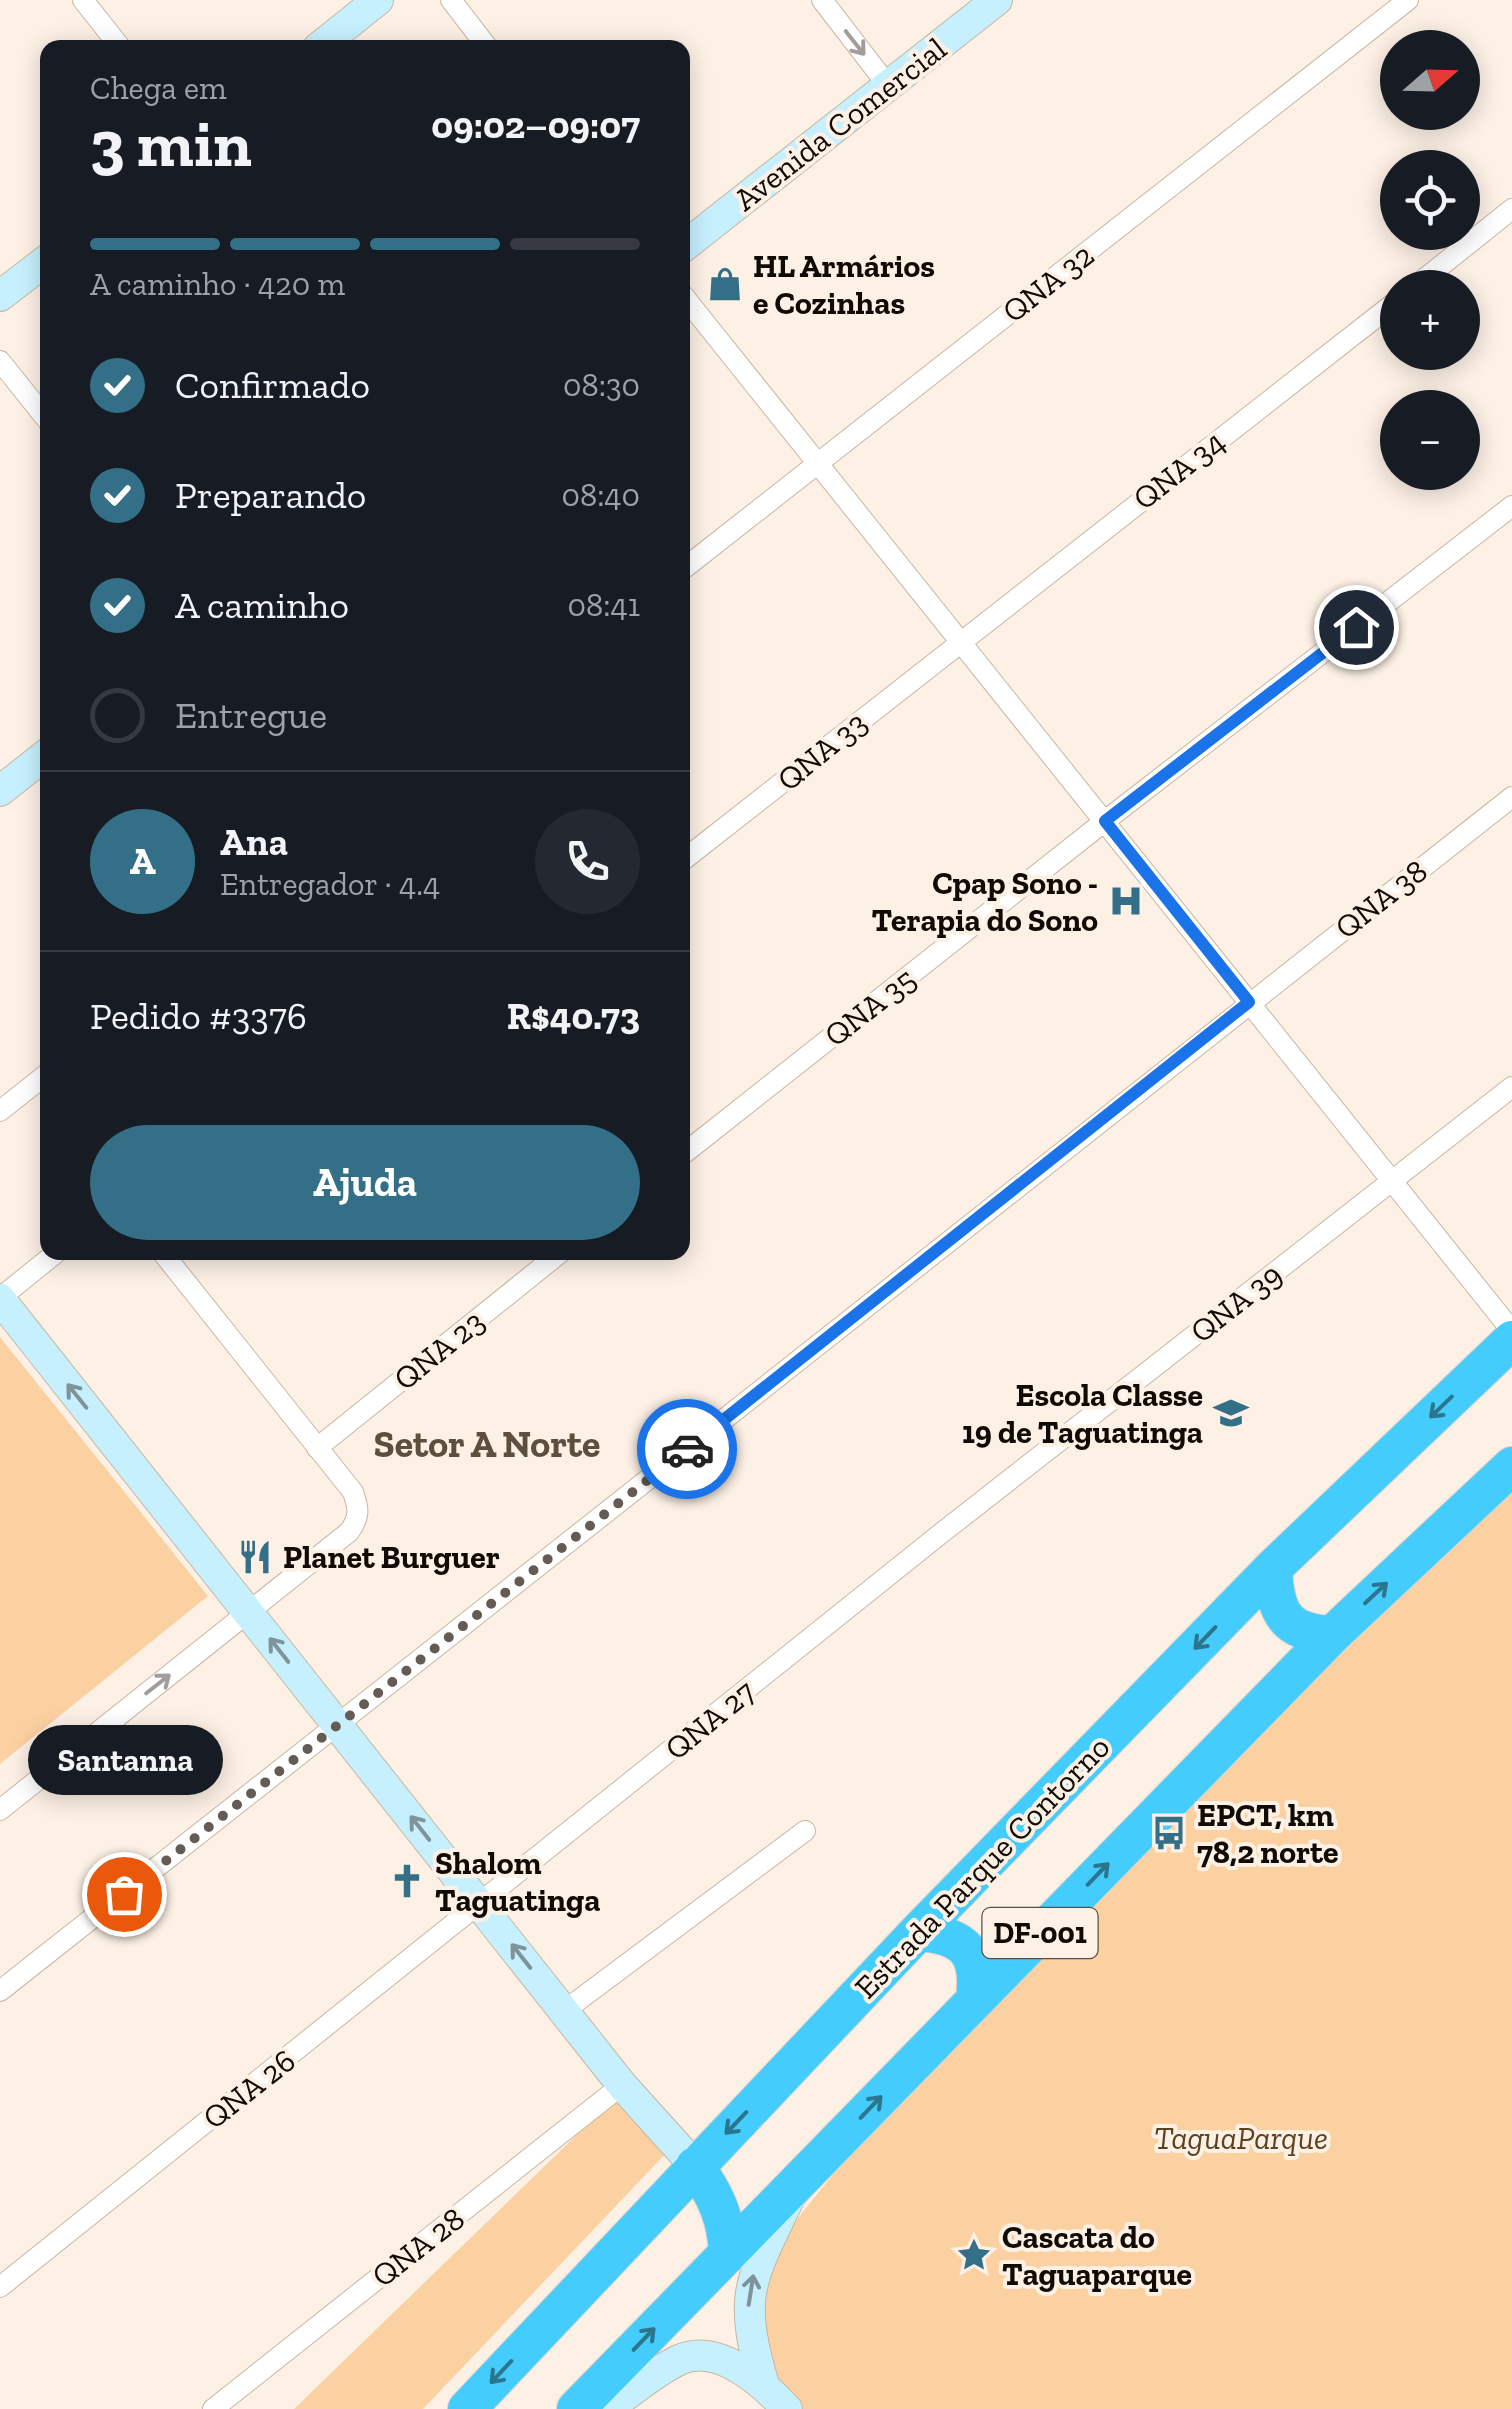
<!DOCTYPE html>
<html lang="pt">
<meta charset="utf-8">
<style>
:root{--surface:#171b24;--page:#242831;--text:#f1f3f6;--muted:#9ea1a6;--line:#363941;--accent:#336f86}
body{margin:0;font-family:"Zilla Slab",serif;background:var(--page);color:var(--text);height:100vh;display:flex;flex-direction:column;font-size:38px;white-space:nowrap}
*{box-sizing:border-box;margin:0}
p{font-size:32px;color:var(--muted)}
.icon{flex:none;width:55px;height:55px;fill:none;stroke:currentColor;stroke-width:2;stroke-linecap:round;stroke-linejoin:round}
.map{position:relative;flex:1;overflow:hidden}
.panel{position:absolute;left:40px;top:40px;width:650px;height:1220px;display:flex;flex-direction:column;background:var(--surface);border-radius:20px;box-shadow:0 5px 25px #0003}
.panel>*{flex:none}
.needle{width:65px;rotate:70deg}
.buttons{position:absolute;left:1380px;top:30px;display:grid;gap:20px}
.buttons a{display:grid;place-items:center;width:100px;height:100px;border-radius:50%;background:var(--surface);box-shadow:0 5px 25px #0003;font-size:50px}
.pin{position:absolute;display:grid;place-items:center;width:85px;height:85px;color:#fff;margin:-42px;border:5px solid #fff;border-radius:50%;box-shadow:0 2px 10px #0007}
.courier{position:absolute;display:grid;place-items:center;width:100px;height:100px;margin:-50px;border:8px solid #1a73e8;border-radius:50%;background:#fff;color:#222;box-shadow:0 2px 12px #0007}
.bubble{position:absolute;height:70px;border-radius:35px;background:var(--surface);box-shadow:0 5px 25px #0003;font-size:32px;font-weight:800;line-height:70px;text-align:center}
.head em{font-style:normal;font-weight:800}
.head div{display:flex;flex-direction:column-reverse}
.head{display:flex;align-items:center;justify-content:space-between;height:170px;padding:0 50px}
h1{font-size:65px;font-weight:800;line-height:75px}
.bar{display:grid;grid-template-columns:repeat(4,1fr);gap:15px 10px;align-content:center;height:120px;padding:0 50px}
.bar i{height:12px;border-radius:8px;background:var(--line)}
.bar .active{background:var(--accent)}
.bar p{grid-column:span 4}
.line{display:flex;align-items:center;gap:25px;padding:0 50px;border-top:2px solid var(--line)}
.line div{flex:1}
.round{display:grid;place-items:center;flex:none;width:105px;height:105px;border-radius:52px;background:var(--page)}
ol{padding:0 50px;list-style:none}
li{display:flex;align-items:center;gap:30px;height:110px}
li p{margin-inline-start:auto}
li .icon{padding:10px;border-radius:50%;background:var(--accent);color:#fff;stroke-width:4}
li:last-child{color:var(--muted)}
li i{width:55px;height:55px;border:5px solid var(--line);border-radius:50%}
.cta{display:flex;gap:20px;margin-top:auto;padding:20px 50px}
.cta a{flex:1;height:115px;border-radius:60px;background:var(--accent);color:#fff;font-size:40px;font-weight:800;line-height:115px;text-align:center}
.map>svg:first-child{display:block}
.green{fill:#fcd1a2}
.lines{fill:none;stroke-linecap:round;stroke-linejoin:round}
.street-casing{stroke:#c8b6a3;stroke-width:22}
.secondary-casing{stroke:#c8b6a3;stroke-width:32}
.highway-casing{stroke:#d4d3d2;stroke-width:40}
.street{stroke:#fff;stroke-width:20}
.secondary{stroke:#c7f0fe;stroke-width:30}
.highway{stroke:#43ccfc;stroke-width:38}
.oneway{stroke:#a09d9b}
.oneway2{stroke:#7e949a}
.oneway3{stroke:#2c758d}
.done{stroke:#645c54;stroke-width:10;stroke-dasharray:0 18}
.route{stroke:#1a73e8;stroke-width:12}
.labels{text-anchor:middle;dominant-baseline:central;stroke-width:8;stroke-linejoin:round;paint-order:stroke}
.shield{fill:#fdf1e6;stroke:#585048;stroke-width:2.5}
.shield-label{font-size:30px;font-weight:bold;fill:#110b05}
.street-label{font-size:32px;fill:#110b05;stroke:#fdf1e6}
.poi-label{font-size:32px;font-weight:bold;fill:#110b05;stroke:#fdf1e6;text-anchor:start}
.park-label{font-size:32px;font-style:italic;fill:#5e411e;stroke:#fdf1e6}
.quarter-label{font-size:38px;font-weight:bold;fill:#5d4e3d;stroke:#fdf1e6}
</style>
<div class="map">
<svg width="1512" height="2409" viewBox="0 0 1512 2409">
<rect width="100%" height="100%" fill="#fdf1e6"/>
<path class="green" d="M 0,1337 L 208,1596 L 0,1764 Z
M 1512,1492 L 1512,2409 L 789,2409 L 761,2345 L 757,2309 L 785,2234 L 852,2151 L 1263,1728 Z
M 619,2094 L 670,2149 L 423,2409 L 294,2409 Z"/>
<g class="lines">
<g class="street-casing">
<path id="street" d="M 83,0 L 121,48
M 451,0 L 488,48
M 822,0 L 889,87
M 1413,288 L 1512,209
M 682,294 L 1512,1331
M 0,361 L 48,421
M 682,570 L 1408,0
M 682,861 L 1398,300
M 0,1111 L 48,1073
M 682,1155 L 1105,821 L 1512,506
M 0,1298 L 57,1252
M 317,1448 L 561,1252
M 0,1810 L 349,1532 C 360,1517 359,1509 353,1492 L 162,1252
M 0,1991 C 507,1596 1006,1192 1512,797
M 564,2011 L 805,1831
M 0,2287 L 939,1535 L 1512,1087
M 213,2409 L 622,2085"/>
</g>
<g class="secondary-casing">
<path id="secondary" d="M 318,48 L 378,0
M 682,248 L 997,0
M 0,296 L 48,259
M 0,791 L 48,753
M 0,1299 L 622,2085 L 695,2166
M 764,2385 C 737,2294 750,2281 789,2199
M 607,2409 C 630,2393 654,2372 679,2360 C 718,2342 763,2383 787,2409"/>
</g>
<g class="highway-casing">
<path id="highway" d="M 1273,1568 C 1275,1613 1285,1633 1332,1635
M 918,1932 C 964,1935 981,1952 975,1999
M 695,2166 C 715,2194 726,2217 728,2252
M 467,2409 L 918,1932 L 1273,1568 L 1512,1340
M 576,2409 L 1332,1635 L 1512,1466"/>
</g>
<use href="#street" class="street"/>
<use href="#secondary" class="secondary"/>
<use href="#highway" class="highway"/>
</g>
<defs><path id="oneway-shaft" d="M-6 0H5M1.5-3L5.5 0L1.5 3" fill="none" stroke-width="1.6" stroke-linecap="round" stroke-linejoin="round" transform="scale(2.5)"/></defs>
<g class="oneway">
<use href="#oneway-shaft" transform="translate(855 43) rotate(52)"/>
<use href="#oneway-shaft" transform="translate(158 1684) rotate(-38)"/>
</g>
<g class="oneway2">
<use href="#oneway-shaft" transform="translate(77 1396) rotate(-129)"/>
<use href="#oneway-shaft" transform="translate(279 1650) rotate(-128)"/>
<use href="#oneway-shaft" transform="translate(420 1828) rotate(-128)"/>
<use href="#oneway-shaft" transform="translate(521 1956) rotate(-128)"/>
<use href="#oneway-shaft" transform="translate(751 2290) rotate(-81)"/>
</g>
<g class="oneway3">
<use href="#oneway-shaft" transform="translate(1441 1407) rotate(136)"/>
<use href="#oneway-shaft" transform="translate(1376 1593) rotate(-43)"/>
<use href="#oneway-shaft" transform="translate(1205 1638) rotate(134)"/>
<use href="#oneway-shaft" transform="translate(1098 1874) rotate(-46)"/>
<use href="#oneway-shaft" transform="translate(871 2107) rotate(-46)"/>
<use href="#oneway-shaft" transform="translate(736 2123) rotate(134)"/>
<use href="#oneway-shaft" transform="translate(644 2339) rotate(-46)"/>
<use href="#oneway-shaft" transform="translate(501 2372) rotate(133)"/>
</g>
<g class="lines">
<path class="done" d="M 124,1894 L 687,1449"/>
<path class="route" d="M 687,1449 L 1249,1002 L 1105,821 L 1356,627"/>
</g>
<defs>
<g id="shop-bare" transform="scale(2.7)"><path d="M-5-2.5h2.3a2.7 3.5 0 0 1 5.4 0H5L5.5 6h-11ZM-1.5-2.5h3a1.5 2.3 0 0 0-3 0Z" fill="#336f86" stroke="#fdf1e6" stroke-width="2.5" paint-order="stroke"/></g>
<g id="hospital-bare" transform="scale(2.7)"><path d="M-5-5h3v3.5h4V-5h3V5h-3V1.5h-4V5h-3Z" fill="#336f86" stroke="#fdf1e6" stroke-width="2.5" paint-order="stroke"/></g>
<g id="school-bare" transform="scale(2.7)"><path d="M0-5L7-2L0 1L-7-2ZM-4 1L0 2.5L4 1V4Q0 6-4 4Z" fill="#336f86" stroke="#fdf1e6" stroke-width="2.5" paint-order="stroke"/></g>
<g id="restaurant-bare" transform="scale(2.7)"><path d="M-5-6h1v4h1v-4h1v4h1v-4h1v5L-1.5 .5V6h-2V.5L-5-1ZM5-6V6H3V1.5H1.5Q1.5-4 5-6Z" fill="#336f86" stroke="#fdf1e6" stroke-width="2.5" paint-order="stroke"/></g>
<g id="bus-bare" transform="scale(2.7)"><path d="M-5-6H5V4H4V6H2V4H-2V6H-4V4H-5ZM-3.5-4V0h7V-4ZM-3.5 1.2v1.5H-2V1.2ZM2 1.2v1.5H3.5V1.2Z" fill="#336f86" stroke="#fdf1e6" stroke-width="2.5" paint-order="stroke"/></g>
<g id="church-bare" transform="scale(2.7)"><path d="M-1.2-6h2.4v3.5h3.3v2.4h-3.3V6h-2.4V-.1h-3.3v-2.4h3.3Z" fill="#336f86" stroke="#fdf1e6" stroke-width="2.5" paint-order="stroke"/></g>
<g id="sight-bare" transform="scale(2.7)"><path d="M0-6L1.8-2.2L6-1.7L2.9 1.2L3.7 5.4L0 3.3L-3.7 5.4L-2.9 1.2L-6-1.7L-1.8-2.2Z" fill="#336f86" stroke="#fdf1e6" stroke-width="2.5" paint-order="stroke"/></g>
</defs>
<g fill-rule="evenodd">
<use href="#shop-bare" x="725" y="284"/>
<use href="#hospital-bare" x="1126" y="901"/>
<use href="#school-bare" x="1231" y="1413"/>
<use href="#restaurant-bare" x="255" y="1557"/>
<use href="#bus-bare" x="1169" y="1833"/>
<use href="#church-bare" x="407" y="1881"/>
<use href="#sight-bare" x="974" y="2255"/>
</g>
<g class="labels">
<rect class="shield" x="982.5" y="1908" width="115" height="50" rx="8"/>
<g class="shield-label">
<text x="1040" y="1933">DF-001</text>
</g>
<g class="street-label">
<text transform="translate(840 124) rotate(-38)">Avenida Comercial</text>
<text transform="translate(1048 283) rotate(-38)">QNA 32</text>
<text transform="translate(1179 470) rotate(-38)">QNA 34</text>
<text transform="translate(822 751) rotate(-39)">QNA 33</text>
<text transform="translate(1381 899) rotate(-38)">QNA 38</text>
<text transform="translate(870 1007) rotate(-38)">QNA 35</text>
<text transform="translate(1236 1303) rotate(-38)">QNA 39</text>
<text transform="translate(439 1350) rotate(-39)">QNA 23</text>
<text transform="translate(710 1720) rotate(-39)">QNA 27</text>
<text transform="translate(982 1867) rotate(-46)">Estrada Parque Contorno</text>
<text transform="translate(249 2089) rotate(-38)">QNA 26</text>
<text transform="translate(418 2247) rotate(-38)">QNA 28</text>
</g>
<g class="poi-label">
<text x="753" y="266">HL Armários<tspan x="753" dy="37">e Cozinhas</tspan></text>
<text x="1098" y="883" text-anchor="end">Cpap Sono -<tspan x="1098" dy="37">Terapia do Sono</tspan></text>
<text x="1203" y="1395" text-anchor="end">Escola Classe<tspan x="1203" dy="37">19 de Taguatinga</tspan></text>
<text x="283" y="1557">Planet Burguer</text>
<text x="1197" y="1815">EPCT, km<tspan x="1197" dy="37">78,2 norte</tspan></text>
<text x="435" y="1863">Shalom<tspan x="435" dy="37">Taguatinga</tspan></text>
<text x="1002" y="2237">Cascata do<tspan x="1002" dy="37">Taguaparque</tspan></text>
</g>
<g class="park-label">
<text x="1241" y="2138">TaguaParque</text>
</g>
<g class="quarter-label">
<text x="487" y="1444">Setor A Norte</text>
</g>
</g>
</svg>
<div class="buttons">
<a><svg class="needle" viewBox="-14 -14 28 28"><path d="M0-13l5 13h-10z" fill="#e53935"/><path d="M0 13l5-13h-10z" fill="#9ea1a6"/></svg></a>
<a><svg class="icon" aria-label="locate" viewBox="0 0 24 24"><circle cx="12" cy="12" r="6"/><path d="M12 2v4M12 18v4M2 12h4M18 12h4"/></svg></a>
<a>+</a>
<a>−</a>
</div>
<div class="pin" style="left:124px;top:1894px;background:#ea580c"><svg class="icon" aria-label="bag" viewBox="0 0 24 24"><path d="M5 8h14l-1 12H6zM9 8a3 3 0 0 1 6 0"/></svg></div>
<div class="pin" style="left:1356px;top:627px;background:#1f2937"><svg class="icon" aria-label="home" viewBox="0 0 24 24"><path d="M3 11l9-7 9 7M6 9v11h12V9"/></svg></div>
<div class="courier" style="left:687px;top:1449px"><svg class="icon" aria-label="car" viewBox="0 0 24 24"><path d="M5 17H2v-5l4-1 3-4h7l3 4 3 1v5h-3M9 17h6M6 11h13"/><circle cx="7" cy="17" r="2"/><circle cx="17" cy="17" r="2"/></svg></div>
<div class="bubble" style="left:28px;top:1725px;width:195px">Santanna</div>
<section class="panel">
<div class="head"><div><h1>3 min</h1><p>Chega em</p></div><em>09:02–09:07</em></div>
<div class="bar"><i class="active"></i><i class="active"></i><i class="active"></i><i></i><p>A caminho · 420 m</p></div>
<ol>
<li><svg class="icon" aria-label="check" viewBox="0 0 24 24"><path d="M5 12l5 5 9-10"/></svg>Confirmado<p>08:30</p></li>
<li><svg class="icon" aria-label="check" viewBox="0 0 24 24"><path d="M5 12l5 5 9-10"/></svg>Preparando<p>08:40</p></li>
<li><svg class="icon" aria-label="check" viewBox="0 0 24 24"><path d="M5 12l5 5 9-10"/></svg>A caminho<p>08:41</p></li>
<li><i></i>Entregue</li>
</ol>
<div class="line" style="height:180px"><b class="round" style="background:var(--accent);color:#fff">A</b><div><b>Ana</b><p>Entregador · 4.4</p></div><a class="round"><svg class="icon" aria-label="phone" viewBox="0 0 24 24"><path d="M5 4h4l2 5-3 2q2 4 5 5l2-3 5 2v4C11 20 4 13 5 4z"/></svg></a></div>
<div class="line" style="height:130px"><div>Pedido #3376</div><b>R$40.73</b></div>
<div class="cta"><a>Ajuda</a></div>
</section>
</div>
